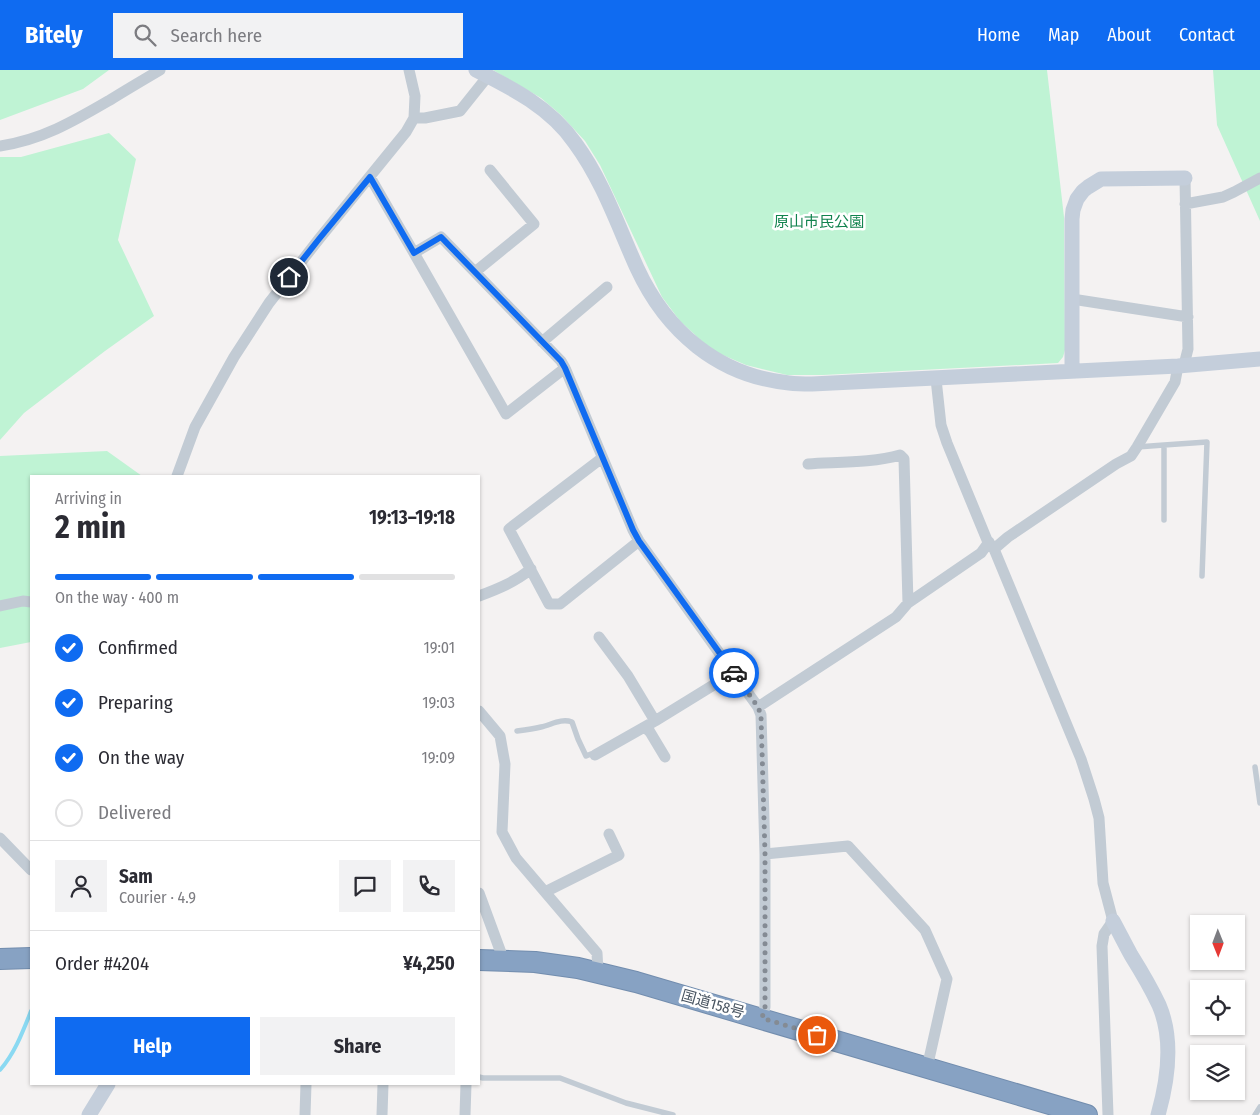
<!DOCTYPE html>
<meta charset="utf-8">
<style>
:root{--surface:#fff;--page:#f2f2f3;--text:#2b2b33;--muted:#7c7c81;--line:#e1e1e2;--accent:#0f6bf1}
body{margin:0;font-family:"Fira Sans Condensed","Noto Sans JP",sans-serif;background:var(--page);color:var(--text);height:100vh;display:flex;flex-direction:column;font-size:19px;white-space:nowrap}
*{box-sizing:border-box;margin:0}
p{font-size:16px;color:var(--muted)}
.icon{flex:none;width:28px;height:28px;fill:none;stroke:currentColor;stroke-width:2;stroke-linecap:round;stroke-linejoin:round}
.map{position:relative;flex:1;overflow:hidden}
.side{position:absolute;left:30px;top:405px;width:450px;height:610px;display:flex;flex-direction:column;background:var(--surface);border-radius:0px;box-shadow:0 1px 4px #0004}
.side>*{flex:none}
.needle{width:32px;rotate:179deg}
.controls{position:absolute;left:1190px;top:845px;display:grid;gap:10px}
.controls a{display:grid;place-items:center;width:55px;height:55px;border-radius:0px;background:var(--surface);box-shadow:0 1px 4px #0004;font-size:25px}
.pin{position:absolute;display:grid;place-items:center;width:42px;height:42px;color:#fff;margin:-21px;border:2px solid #fff;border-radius:50%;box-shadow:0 1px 5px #0007}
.courier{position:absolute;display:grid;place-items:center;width:50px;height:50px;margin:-25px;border:4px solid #0f6bf1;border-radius:50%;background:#fff;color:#222;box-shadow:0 1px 6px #0007}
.head em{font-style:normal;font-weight:700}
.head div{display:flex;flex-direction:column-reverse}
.head{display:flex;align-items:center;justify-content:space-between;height:85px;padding:0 25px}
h1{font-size:32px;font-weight:700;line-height:38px}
.bar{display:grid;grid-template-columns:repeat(4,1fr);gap:8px 5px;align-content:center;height:60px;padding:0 25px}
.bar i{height:6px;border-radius:4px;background:var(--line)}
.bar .on{background:var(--accent)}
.bar p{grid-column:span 4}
.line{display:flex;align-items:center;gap:12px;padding:0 25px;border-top:1px solid var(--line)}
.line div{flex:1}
.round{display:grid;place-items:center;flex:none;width:52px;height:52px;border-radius:0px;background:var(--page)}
ol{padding:0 25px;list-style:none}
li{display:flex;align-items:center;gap:15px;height:55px}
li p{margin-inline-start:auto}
li .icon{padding:5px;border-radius:50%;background:var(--accent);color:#fff;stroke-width:4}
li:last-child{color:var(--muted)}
li i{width:28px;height:28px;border:2px solid var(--line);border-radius:50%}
.button{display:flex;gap:10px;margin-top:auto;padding:10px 25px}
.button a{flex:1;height:58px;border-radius:0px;background:var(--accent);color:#fff;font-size:20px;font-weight:700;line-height:58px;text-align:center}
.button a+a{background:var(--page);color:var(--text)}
header{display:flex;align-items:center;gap:30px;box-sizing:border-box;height:70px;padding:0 25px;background:var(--accent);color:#fff}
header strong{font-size:24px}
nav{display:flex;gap:28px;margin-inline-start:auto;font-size:18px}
.search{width:350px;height:45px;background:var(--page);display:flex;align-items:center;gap:12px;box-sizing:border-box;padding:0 18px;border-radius:0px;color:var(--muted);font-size:19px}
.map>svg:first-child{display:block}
.green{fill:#bff3d4}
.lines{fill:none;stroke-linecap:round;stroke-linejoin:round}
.stream{stroke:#8ad9f2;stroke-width:4}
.highway-casing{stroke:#728dae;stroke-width:22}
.lane{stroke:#c2cbd4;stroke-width:5.5}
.street{stroke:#c2cbd4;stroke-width:11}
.secondary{stroke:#c4cedb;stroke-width:15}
.highway{stroke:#87a2c3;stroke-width:20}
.done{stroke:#848b94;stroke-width:5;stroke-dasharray:0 9}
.route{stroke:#0f6bf1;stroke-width:6}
.labels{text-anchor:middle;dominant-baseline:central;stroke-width:5;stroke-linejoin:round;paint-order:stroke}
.park-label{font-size:15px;fill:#12834e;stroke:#fff}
.street-label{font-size:15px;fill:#485461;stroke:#fff}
</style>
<header>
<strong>Bitely</strong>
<div class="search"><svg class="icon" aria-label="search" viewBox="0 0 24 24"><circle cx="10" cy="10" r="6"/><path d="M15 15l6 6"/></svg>Search here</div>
<nav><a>Home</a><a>Map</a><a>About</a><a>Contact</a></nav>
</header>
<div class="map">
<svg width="1260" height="1045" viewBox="0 0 1260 1045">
<rect width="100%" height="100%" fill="#f4f2f2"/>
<path class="green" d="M 0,0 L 109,0 L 83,19 L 0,50 Z
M 493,0 L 1047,0 L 1064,147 L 1065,280 L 1063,287 L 1058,293 L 823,305 L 787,305 L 746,295 L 711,280 L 693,263 L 680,251 L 662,227 L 600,95 L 585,71 L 561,45 L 541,28 Z
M 1213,0 L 1260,0 L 1260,151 L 1217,55 Z
M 109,63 L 136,89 L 118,170 L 154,246 L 105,281 L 24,343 L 0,370 L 0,87 L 21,87 Z
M 107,381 L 142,406 L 31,406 L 31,572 L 0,578 L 0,386 Z"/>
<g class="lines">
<path class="stream" d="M 0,1000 C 15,983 23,961 31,941"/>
<g class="highway-casing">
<path id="highway" d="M 0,889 L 31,888
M 479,890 L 535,892 L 578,898 L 636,912 L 1087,1045"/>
</g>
<path class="lane" d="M 1164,375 L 1207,372 L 1202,506
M 1137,377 L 1164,375 L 1164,450
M 517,661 C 525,660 533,659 541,657 C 551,655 561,648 572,652 L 578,669 L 586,686 L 591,684 L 595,685
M 1255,697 L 1260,733
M 479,1007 L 483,1008 L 560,1008 L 626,1033 L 673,1045
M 1255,1045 L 1260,1037"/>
<path class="street" d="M 414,48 L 425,48 L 460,41 L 488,6
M 0,76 C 42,70 74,51 110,30 C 126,20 143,10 160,0
M 370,107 L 414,183 L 441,167 L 561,291 L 565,298 L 633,460 L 639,471 L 758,637 L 761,645 L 765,784 L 765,937 L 762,948
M 1185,134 L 1223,127 L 1234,122 L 1260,108
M 414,183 L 506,344 L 565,298
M 475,202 L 534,154 L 490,100
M 1072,229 L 1188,247
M 542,272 L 607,217
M 1184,295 L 1188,279 L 1185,108
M 936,309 L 941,355 L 947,373 L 987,470 L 994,479 L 1081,689 L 1094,729 L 1099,748 L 1103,813 L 1113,851 L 1104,864 L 1102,876 L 1108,1045
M 602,388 L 509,459 L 549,534 L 560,534 L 639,471
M 808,394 C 837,392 873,393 900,385 L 904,389 L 908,533
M 177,406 L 195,357 L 234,287 L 269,233 L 319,169 L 406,62 L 414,48 L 415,26 L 409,0
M 994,479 L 1008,467 L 1116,394 L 1131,386 L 1137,377 L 1175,312 L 1178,296
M 479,526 C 498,519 515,512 531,499
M 0,536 L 23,531 L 31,532
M 599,567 L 628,606 L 655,651
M 758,637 L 896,547 L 908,533 L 981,483 L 989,472
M 479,641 L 500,666 L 505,694 L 502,762 L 516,788 L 597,883 L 598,902
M 645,657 L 650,662 L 665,687
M 595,685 L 655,651 L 733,603
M 0,768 L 31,800
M 765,784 L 848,776 L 925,860 L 947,909 L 927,998
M 545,822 L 619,785 L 609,764
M 479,823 L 504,891
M 305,1045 L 306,1014
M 382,1045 L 383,1014
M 465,1045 L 466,1014"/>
<path class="secondary" d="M 476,0 C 512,18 551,38 575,73 C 603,111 618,156 637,198 C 666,261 718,306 789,313 C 797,314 804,314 812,314 L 1178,296 L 1260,289
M 1072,301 L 1072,149 L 1073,140 L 1077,129 L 1083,121 L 1088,117 L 1101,109 L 1185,108
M 1113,851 C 1119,862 1125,874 1131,885 C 1141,901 1151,918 1159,935 C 1174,970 1168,1010 1158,1045
M 89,1045 L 108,1014"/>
<use href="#highway" class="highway"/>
</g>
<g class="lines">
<path class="done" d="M 734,603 L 758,637 L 761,645 L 765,784 L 765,937 L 762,948 L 817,965"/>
<path class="route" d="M 289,207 L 319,169 L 370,107 L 414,183 L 441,167 L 561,291 L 565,298 L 633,460 L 639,471 L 734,603"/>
</g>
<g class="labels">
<g class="park-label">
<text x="819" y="152">原山市民公園</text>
</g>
<g class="street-label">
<text transform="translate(713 934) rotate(16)">国道158号</text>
</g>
</g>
</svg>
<div class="controls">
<a><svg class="needle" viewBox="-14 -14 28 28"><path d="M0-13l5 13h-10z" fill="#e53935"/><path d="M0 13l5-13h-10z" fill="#7c7c81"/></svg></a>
<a><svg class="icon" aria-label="locate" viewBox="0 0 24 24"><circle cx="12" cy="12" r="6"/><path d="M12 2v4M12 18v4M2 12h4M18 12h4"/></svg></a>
<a><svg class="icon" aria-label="layers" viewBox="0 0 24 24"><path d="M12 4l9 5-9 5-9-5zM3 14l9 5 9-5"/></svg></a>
</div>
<div class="pin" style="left:817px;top:965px;background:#ea580c"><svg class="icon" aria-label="bag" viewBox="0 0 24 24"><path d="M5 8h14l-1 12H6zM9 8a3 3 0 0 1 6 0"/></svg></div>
<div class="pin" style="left:289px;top:207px;background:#1f2937"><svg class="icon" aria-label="home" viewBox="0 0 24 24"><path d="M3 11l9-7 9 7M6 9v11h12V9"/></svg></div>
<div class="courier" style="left:734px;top:603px"><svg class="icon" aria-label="car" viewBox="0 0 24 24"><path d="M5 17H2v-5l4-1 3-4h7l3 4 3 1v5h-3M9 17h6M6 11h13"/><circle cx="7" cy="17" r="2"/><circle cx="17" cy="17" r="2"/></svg></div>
<section class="side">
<div class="head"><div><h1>2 min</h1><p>Arriving in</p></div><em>19:13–19:18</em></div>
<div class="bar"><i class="on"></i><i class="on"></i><i class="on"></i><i></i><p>On the way · 400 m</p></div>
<ol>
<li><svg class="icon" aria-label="check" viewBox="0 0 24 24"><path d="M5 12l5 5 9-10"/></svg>Confirmed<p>19:01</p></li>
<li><svg class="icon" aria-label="check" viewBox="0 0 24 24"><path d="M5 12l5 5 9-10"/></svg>Preparing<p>19:03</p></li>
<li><svg class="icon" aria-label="check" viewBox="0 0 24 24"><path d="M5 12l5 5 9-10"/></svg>On the way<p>19:09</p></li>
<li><i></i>Delivered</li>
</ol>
<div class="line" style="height:90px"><a class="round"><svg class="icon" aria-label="person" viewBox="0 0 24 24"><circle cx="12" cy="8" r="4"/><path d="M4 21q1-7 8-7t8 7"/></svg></a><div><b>Sam</b><p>Courier · 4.9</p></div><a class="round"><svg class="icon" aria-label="chat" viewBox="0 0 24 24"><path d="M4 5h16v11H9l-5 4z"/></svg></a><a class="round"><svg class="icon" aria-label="phone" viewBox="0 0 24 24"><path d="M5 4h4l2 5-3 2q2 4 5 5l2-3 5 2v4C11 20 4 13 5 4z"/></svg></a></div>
<div class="line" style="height:65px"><div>Order #4204</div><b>¥4,250</b></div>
<div class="button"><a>Help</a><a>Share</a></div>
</section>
</div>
